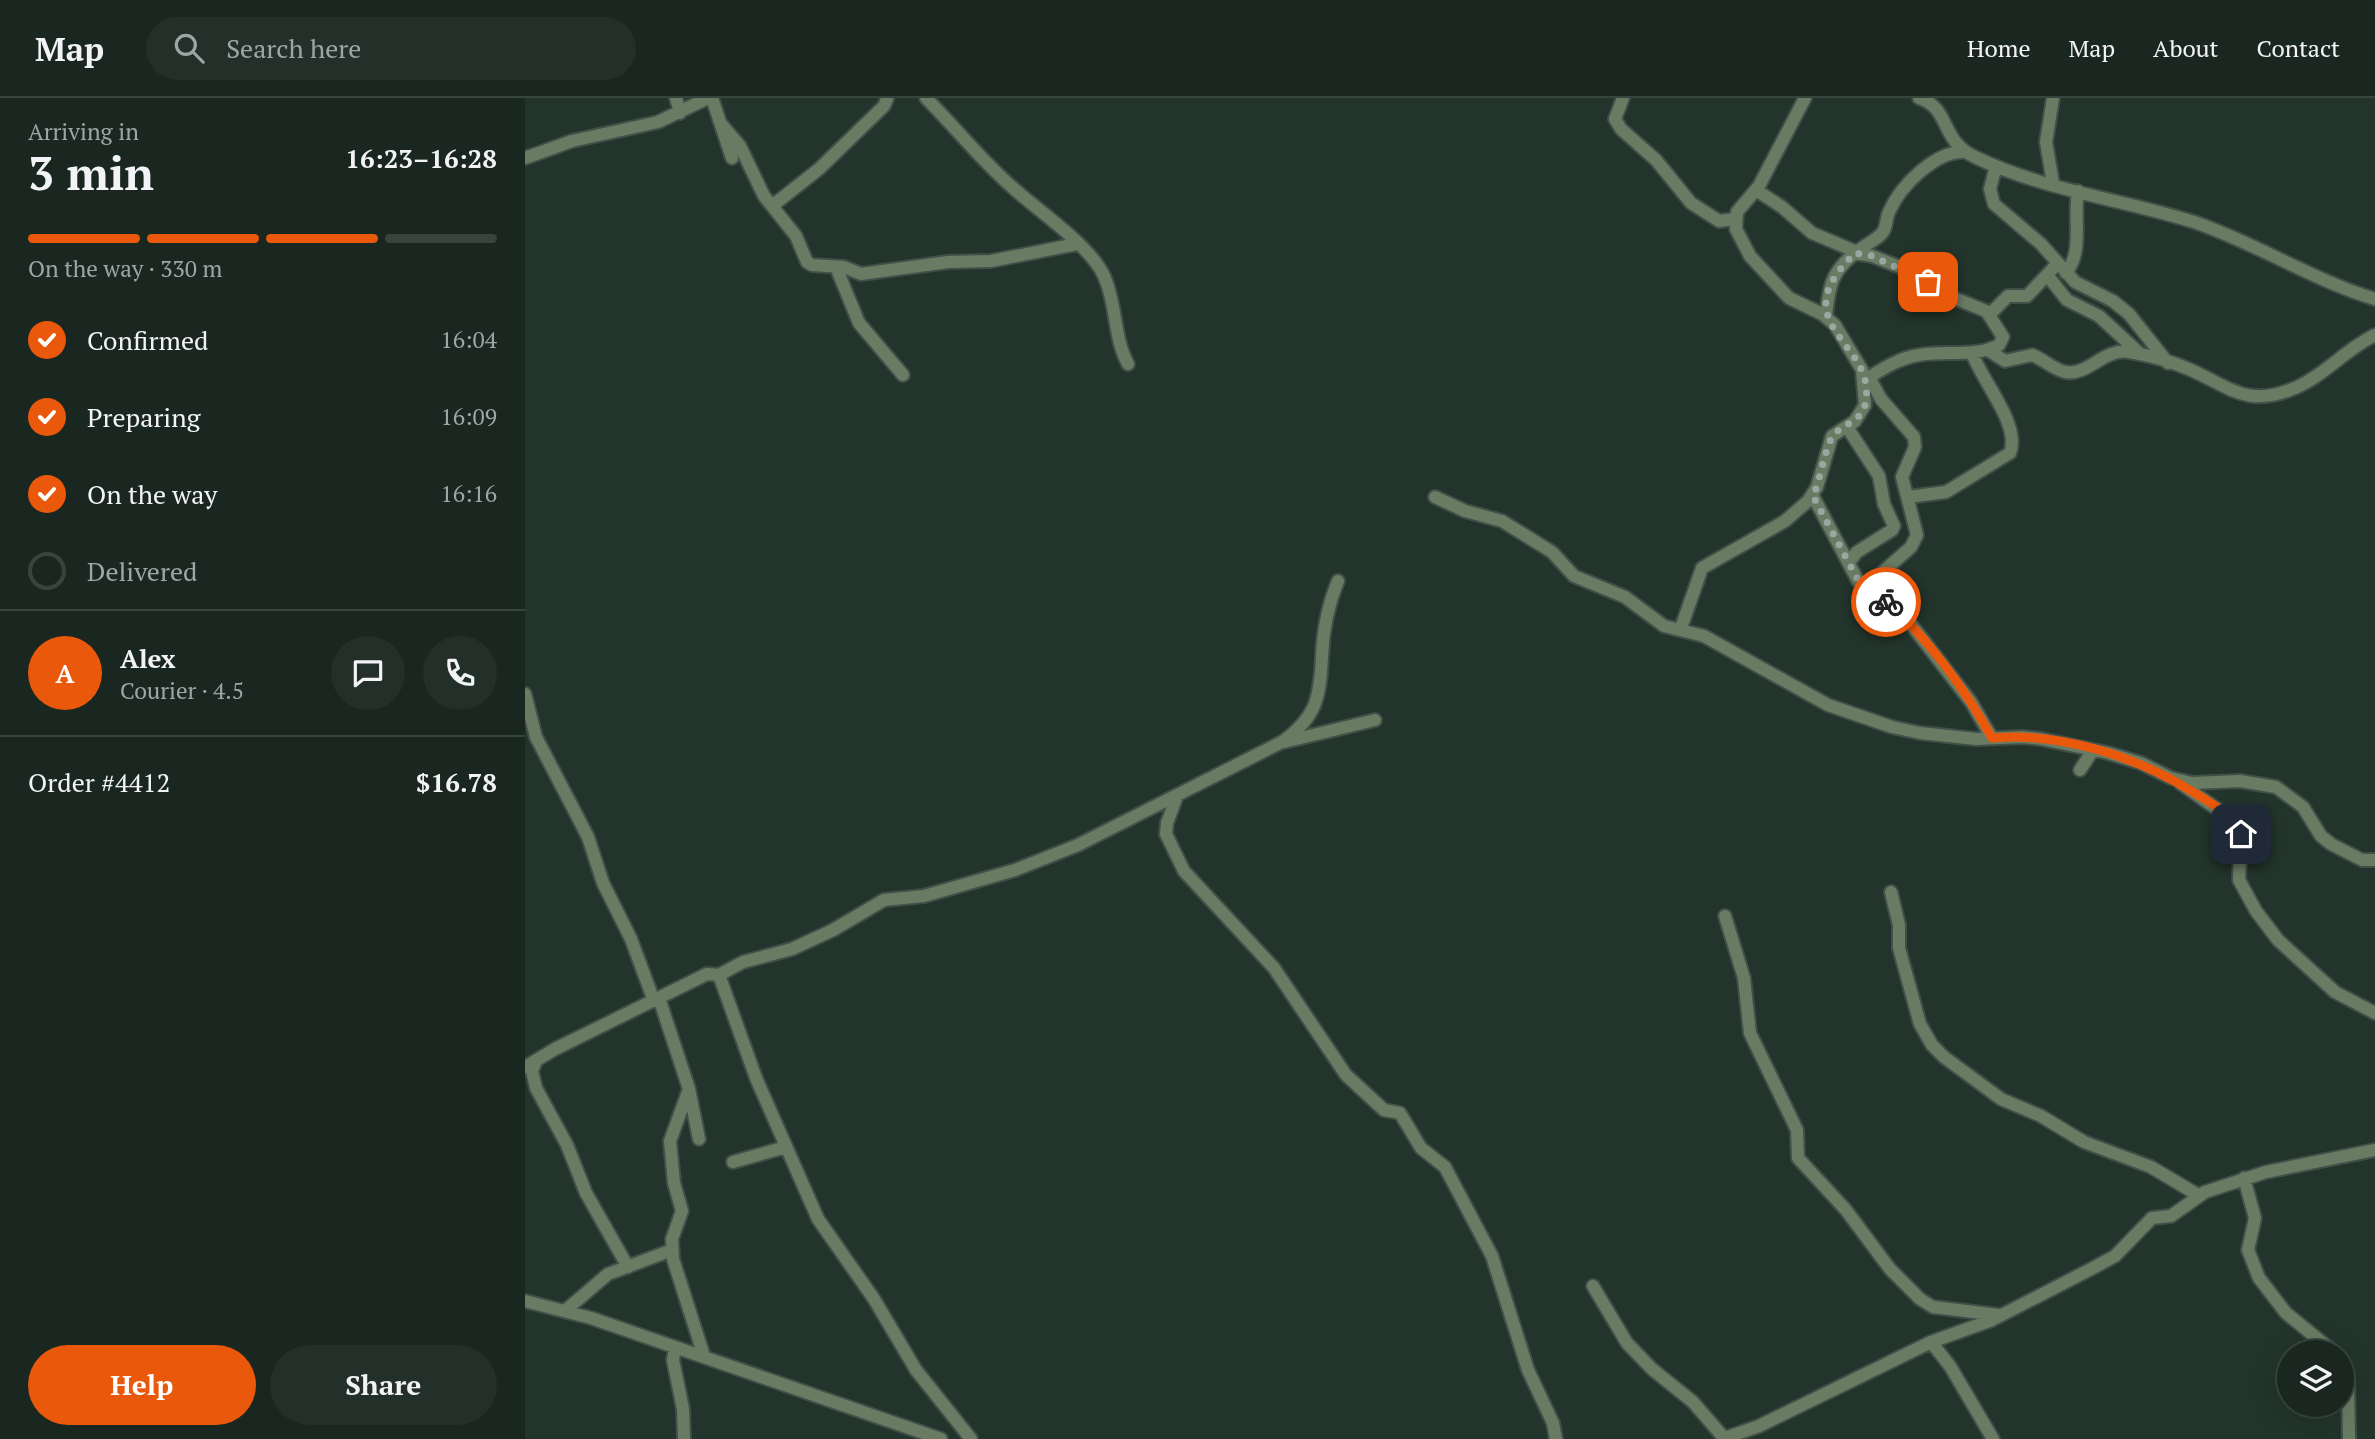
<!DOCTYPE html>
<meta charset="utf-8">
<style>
:root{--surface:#1a2720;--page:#232f29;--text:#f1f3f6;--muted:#9fa5a5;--line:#38443e;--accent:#ea580c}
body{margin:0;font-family:"PT Serif",serif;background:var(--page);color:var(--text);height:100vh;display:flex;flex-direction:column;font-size:26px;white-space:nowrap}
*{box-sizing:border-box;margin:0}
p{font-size:23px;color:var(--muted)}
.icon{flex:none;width:38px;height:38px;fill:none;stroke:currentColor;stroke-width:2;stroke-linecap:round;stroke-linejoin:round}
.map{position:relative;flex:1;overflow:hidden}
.side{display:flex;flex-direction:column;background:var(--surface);width:525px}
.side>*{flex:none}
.fabs{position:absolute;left:1752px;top:1242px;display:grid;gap:14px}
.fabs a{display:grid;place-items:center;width:77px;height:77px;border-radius:50%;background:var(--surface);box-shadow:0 7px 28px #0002,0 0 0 2px var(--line);font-size:35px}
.pin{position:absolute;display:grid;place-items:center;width:60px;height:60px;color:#fff;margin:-30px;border-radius:14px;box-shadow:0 4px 10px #0006}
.courier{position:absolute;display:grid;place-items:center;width:70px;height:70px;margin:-35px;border:5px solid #ea580c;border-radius:50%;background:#fff;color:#222;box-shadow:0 2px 9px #0007}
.head em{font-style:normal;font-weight:800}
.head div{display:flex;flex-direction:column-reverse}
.head{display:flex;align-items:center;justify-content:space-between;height:119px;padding:0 28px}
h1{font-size:46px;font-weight:800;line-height:52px}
.bar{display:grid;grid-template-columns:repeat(4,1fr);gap:10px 7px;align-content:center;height:84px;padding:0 28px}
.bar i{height:9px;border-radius:5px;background:var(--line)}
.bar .on{background:var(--accent)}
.bar p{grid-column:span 4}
.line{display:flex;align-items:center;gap:18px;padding:0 28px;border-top:2px solid var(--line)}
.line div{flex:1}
.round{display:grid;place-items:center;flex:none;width:74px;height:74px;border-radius:37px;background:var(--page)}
ol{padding:0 28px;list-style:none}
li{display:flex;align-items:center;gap:21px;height:77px}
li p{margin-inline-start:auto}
li .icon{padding:7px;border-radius:50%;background:var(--accent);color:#fff;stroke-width:4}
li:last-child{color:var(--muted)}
li i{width:38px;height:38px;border:4px solid var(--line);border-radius:50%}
.action{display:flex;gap:14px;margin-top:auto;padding:14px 28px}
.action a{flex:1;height:80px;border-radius:42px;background:var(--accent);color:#fff;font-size:28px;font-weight:800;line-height:80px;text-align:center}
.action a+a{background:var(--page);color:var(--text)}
header{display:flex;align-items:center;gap:42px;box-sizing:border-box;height:98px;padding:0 35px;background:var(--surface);border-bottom:2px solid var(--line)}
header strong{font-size:33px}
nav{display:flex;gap:38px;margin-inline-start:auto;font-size:24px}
.search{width:490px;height:63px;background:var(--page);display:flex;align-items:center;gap:18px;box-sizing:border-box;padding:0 24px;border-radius:38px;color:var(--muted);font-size:26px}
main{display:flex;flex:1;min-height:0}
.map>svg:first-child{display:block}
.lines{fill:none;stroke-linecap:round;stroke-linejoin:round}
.minor-casing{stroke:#405048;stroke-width:16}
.minor{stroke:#6a7b63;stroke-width:12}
.done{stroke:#9aa8a1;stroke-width:7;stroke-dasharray:0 12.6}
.route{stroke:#ea580c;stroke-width:9}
</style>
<header>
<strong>Map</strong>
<div class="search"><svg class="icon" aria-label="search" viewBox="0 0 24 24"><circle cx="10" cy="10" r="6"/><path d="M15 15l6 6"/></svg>Search here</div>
<nav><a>Home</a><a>Map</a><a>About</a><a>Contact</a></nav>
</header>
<main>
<section class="side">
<div class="head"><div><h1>3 min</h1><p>Arriving in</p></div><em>16:23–16:28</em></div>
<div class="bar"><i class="on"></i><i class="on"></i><i class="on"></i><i></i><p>On the way · 330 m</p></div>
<ol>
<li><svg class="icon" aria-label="check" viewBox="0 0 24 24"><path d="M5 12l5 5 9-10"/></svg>Confirmed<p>16:04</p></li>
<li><svg class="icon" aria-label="check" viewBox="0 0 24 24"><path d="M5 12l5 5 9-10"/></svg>Preparing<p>16:09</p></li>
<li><svg class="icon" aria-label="check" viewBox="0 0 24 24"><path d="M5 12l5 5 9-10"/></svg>On the way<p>16:16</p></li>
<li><i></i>Delivered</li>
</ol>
<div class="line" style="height:126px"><b class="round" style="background:var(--accent);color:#fff">A</b><div><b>Alex</b><p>Courier · 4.5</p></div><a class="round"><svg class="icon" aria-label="chat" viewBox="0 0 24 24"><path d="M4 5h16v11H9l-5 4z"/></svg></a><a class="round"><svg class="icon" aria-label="phone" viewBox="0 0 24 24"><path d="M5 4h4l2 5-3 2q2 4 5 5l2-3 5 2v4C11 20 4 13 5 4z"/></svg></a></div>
<div class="line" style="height:91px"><div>Order #4412</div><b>$16.78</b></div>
<div class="action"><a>Help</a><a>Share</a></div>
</section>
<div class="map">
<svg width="1850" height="1341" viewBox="0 0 1850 1341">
<rect width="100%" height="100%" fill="#22342b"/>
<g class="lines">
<g class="minor-casing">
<path id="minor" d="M 151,0 L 155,15
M 187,0 L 207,60
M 401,0 C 430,29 456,62 487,89 C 513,113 565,147 579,178 C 592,206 588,238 603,266
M 1098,0 L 1090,21 L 1096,31 L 1131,62 L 1166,105 L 1194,123 L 1210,121
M 1394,0 C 1426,10 1414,42 1450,59 C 1518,92 1596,101 1669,124 C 1731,145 1787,182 1850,201
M 1528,0 L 1521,44 L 1528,85
M 196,26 L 215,48 L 239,98 L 271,138 L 282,164 L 287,167 L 319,169 L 336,176 L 423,164 L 466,163 L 552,146
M 0,60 L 47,43 L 133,24 L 183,0
M 1471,68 L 1465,91 L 1469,106 L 1516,146 L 1550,184 L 1588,203 L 1604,216 L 1643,265
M 1231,92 L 1257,109 L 1287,135 L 1332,154
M 247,108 L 294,71 L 359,8 L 362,1
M 1330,155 L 1347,158 L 1390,175 L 1424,198 L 1466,215 L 1483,198 L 1502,198 L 1533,165
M 311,169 L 334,225 L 378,277
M 1541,175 C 1559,153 1548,119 1553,93
M 1522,177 L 1542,202 L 1574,218 L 1613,254
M 1301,218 C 1304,186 1307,171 1337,150 C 1343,145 1353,141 1358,134 C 1362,128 1361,120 1364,114 C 1375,88 1411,52 1440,54
M 1463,252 L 1480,263 L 1507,257 C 1518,261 1528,271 1540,274 C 1564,278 1578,250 1604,254 C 1623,257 1648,264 1666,272 C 1706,290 1723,310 1770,290 C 1800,277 1821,251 1850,237
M 1340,282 C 1357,271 1374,260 1394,257 C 1421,252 1449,260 1474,247 L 1478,239 L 1462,214
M 1322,329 L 1354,378 L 1359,406 L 1369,428 L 1367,432 L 1332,454 L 1324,464
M 1288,398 L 1333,483 L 1385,525 L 1446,604 L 1467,640
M 910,399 L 940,413 L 977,423 L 1027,454 L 1049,478 L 1100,499 L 1139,528 L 1179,538 L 1303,607 L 1367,629 L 1395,635 L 1451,641 L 1498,639 L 1516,641 L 1583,655 L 1616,665 L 1646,680 L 1667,685 L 1715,683 L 1751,689 L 1778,709 L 1796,738 L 1806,746 L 1837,762 L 1850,762
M 1383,399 L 1421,394 L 1485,355 C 1496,327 1457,283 1447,255
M 1342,488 L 1386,449 L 1392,437 L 1377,379 L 1390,349 L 1389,339 L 1356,301 L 1344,279
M 1156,530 L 1177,470 L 1260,423 L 1283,403 L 1292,389 L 1307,338 L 1330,323 L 1340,307 L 1337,272 L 1310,227 L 1297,216 L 1264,200 L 1225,158 L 1211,131 L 1212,114 L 1234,88 L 1280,0
M 0,596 L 11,639 L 63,739 L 78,785 L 106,841 L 129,903
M 759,644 L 850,622
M 1555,672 L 1568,652
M 1655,685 L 1709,723 L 1716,736 L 1714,782 L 1731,813 L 1753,842 L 1810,894 L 1850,915
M 652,698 L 642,725 L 641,736 L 659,773 L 749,870 L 821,977 L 859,1012 L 875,1015 L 896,1050 L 920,1069 L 967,1158 L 1003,1272 L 1028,1325 L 1031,1341
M 1366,794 L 1374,827 L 1374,850 L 1395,926 L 1407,947 L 1419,959 L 1476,1001 L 1516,1018 L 1559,1044 L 1626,1069 L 1673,1097
M 1200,818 L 1219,880 L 1225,935 L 1272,1032 L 1273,1060 L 1321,1112 L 1365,1171 L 1395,1201 L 1408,1209 L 1474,1217
M 194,877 L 231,980 L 293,1121 L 349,1201 L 391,1272 L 446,1341
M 134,900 L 164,991 L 174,1041
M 11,963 L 7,973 L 11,990 L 42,1047 L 61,1095 L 103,1169
M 0,969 L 30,951 L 182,876 L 194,877 L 218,864 L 267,851 L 308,832 L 359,802 L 399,798 L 490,772 L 553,747 L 757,644 C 792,619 795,599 797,558 C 798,532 803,507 813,483
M 164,991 L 145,1043 L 149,1085 L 157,1113 L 147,1141 L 148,1161 L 179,1258
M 208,1064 L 261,1049
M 1719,1080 L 1730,1120 L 1723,1152 L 1734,1180 L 1761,1215 L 1810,1255
M 1068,1188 L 1102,1245 L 1127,1271 L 1168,1304 L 1199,1340
M 0,1203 L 66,1220 L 416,1341
M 41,1212 L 83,1176 L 147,1152
M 1406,1244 L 1425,1268 L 1468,1341
M 150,1249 L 148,1262 L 158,1311 L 159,1341
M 1816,1261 L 1823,1279 L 1824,1341
M 1197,1341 L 1234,1328 L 1406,1244 L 1467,1222 L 1568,1170 L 1590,1158 L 1627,1120 L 1646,1118 L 1680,1094 L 1741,1074 L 1850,1052"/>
</g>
<use href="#minor" class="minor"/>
</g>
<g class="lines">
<path class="done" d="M 1361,504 L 1333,482 L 1288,398 C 1296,380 1298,358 1306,341 C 1314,326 1335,326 1340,307 C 1355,243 1253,230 1330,155 L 1347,158 L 1403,184"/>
<path class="route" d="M 1361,504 C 1402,538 1441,593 1467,640 C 1536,634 1610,658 1668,694 C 1688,706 1705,715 1716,736"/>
</g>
</svg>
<div class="fabs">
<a><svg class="icon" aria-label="layers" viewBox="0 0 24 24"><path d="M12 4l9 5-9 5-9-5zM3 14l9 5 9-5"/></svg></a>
</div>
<div class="pin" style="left:1403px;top:184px;background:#ea580c"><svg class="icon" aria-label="bag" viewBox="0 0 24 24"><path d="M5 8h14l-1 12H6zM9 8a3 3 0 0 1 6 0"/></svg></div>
<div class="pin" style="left:1716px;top:736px;background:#1f2937"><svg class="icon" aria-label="home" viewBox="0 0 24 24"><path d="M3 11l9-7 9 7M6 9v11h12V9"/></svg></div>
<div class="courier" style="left:1361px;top:504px"><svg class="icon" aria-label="bike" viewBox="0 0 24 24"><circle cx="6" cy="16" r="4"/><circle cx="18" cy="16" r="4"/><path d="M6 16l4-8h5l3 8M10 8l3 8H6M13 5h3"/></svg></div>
</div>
</main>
